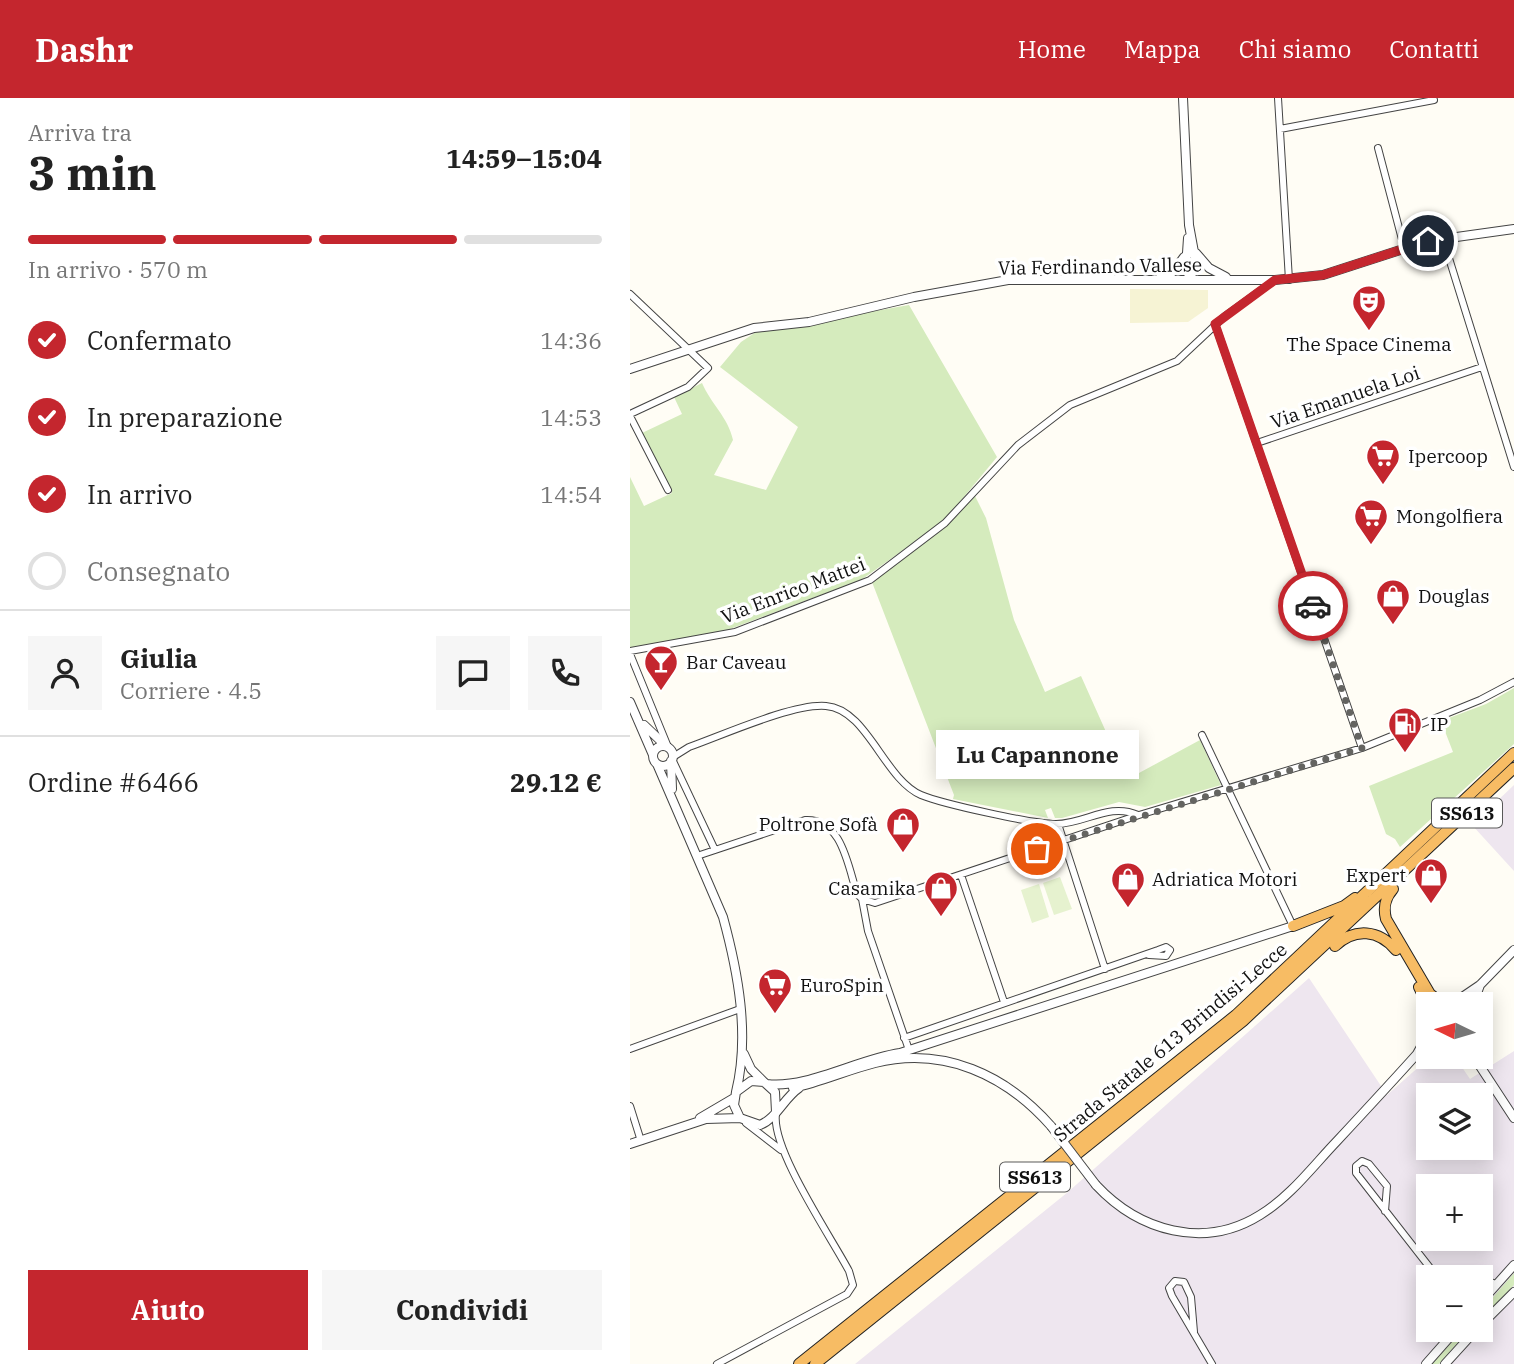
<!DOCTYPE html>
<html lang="it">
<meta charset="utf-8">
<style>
:root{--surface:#fff;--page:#f6f6f6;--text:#222;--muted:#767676;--line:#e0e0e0;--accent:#c4262e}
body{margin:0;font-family:"IBM Plex Serif",serif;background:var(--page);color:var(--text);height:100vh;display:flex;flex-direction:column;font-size:26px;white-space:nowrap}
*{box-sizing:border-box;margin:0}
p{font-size:23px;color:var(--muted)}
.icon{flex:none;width:38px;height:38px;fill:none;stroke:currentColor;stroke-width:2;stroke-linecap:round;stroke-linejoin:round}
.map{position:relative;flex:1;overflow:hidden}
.drawer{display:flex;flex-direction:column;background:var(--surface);width:630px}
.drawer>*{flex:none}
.needle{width:46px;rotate:275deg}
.controls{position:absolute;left:786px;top:894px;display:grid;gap:14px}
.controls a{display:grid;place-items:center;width:77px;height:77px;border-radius:0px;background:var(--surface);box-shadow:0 4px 18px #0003;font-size:35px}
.pin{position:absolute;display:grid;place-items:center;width:60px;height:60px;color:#fff;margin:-30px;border:4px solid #fff;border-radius:50%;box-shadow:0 2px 7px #0007}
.courier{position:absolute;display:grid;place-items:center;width:70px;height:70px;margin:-35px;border:5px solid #c4262e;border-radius:50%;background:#fff;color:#222;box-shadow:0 2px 9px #0007}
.bubble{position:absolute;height:49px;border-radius:0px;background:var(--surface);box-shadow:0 4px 18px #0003;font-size:23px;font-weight:700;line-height:49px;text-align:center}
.headline em{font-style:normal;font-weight:700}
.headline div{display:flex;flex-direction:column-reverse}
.headline{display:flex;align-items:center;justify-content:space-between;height:119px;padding:0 28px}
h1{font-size:46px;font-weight:700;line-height:52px}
.bar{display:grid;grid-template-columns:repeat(4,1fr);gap:10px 7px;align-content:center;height:84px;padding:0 28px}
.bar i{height:9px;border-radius:5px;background:var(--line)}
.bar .current{background:var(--accent)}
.bar p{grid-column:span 4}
.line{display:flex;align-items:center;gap:18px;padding:0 28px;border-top:2px solid var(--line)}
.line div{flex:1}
.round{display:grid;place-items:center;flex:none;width:74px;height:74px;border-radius:0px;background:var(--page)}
ol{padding:0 28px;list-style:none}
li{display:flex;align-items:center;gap:21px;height:77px}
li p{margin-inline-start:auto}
li .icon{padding:7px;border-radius:50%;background:var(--accent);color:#fff;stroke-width:4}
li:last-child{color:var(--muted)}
li i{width:38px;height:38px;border:4px solid var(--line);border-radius:50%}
.cta{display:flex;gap:14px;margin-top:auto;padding:14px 28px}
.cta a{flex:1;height:80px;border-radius:0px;background:var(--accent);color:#fff;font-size:28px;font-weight:700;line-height:80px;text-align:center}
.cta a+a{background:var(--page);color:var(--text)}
header{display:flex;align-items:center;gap:42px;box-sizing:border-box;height:98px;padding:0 35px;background:var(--accent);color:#fff}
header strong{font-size:33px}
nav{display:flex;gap:38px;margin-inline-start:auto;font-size:24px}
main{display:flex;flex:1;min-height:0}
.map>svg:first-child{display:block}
.industrial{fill:#eee6ef;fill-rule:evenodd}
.farmland{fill:#f6f3d4}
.green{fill:#d5ebbd}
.pitch{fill:#e6f2cf}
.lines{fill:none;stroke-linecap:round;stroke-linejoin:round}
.minor-casing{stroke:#444;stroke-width:8}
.tertiary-casing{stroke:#444;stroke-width:10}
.trunk-casing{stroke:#222;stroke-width:12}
.minor{stroke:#fff;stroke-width:6}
.tertiary{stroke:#fff;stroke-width:8}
.trunk{stroke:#f7bc64;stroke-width:10}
.tertiary-bridge-casing{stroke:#444;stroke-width:10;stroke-linecap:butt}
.tertiary-bridge{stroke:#fff;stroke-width:8}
.done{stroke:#646461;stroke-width:7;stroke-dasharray:0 12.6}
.route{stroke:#c4262e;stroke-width:9}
.labels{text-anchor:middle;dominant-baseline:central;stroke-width:7;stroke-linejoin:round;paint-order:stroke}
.shield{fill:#fff;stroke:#585858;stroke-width:2}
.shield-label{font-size:18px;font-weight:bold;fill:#111}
.street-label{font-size:19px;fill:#111;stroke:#fff}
.poi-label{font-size:19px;fill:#111;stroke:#fff;text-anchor:start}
</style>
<header>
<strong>Dashr</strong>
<nav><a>Home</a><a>Mappa</a><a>Chi siamo</a><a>Contatti</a></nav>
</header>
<main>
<section class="drawer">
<div class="headline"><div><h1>3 min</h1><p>Arriva tra</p></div><em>14:59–15:04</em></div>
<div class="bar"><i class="current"></i><i class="current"></i><i class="current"></i><i></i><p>In arrivo · 570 m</p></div>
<ol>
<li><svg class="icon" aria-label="check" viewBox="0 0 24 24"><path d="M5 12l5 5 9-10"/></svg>Confermato<p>14:36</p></li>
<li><svg class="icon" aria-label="check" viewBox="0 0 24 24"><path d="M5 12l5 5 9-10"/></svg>In preparazione<p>14:53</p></li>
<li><svg class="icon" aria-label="check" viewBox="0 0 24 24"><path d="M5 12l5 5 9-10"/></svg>In arrivo<p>14:54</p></li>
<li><i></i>Consegnato</li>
</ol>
<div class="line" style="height:126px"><a class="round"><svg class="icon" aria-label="person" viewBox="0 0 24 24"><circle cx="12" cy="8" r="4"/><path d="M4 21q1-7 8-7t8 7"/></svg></a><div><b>Giulia</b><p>Corriere · 4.5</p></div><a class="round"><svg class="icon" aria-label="chat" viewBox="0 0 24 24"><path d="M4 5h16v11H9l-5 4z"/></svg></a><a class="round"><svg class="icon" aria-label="phone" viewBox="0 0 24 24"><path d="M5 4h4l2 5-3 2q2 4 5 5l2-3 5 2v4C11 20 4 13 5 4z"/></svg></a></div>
<div class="line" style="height:91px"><div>Ordine #6466</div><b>29.12 €</b></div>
<div class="cta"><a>Aiuto</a><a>Condividi</a></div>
</section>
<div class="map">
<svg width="884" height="1266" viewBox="0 0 884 1266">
<rect width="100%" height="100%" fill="#fffdf5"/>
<path class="industrial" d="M 884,687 L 884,773 L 842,727 Z
M 679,880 L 757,997 L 800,959 L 825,959 L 840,981 L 884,953 L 884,1266 L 225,1266 L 438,1094 ZM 798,998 L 850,998 L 850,1050 L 798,1050 ZM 798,1088 L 850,1088 L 850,1141 L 798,1141 ZM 798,1180 L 850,1180 L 850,1232 L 798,1232 Z"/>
<path class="farmland" d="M 500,191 L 578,192 L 578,210 L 558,224 L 500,225 Z"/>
<path class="green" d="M 279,207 L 367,359 L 314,423 L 231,482 L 92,534 L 0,550 L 0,379 L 14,408 L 42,395 L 12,335 L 52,316 L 44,299 L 72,285 C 81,306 98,319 103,342 L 84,377 L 136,392 L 168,329 L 90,269 L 111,244 L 126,234 Z
M 344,396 L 356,420 L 384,522 L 415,594 L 451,578 L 494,674 L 509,675 L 570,642 L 591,687 L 515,709 L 489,704 L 432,720 L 425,720 L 421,710 L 415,712 L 418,720 L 323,701 L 324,697 L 242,484 L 318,427 Z
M 884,590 L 884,646 L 770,749 L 765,741 L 756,736 L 739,688 L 823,654 L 811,623 L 856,606 Z
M 884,1175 L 884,1187 L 851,1222 L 851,1213 Z
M 833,1232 L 839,1232 L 809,1266 L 802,1266 Z"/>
<path class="pitch" d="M 430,779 L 442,811 L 424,817 L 413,785 Z
M 409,786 L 419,819 L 402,825 L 391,792 Z"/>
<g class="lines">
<g class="minor-casing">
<path id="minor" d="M 648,0 L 659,182
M 650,31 L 804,2
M 748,50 L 774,149
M 813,141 L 884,369
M 0,196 L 78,270 L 58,289 L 0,316
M 585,226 L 732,650
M 0,318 L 38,392
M 627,345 L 852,269
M 0,553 L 105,534 L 240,482 L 315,425 L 388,347 L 440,307 L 547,263 L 595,218 L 645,182
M 0,556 L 38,649
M 572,637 L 663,828
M 43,659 L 59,649 C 93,637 164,605 196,608 C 237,611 254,681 291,697 C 313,706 403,726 426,726 C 455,726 479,704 508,717
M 42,661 L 85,752
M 428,726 L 475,871
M 67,758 L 175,722 C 212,720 218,768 227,796 L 232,801 L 245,805 L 509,717 L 732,650 L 850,602 L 884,584
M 331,777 L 374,904
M 232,801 L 238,833 L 279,952
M 274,940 L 528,852 L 536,849 L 540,852 L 536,858 L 519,857
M 0,951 L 110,911
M 0,1008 L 11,1043
M 116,1025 L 151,1052
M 755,1113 L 757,1088 L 739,1066 L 732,1063 L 726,1068 L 726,1075 L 808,1180
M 850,1197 L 863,1185
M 564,1234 L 561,1199 L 554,1184 L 545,1183 L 539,1190 L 542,1198 L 582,1266
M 87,1266 L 217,1196 L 223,1187 L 219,1173 C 201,1139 141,1051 146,1016"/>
</g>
<g class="tertiary-casing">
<path id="tertiary" d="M 553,0 L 559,127 L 566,165 L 560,181
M 558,140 L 556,170 L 560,181
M 566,155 L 579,170 L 596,179
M 530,180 L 543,174 L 554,159
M 0,271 L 124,230 L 179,224 L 284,199 L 378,182 L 645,182 L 693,177 L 798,143 L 884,131
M 0,604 L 23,657
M 14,627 L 36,648
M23 658a10 10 0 1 1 20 0a10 10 0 1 1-20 0Z
M 41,663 L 42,691
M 27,666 L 93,819 C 108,874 120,937 106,994
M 822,906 L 850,887 L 884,852
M 843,906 L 850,887
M 114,956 L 121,971 L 134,984
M 844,959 L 884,1020
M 137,986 C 177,991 228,961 270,955 L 663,828
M 163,990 C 191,984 217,972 245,965 C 314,948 376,977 421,1028
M 146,1014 L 145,994 L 134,984 L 121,983 L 106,994 L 104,1007 L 110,1020 L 130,1027 C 147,1020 154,1000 169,990
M 70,1020 L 104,1000
M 0,1046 L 76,1021 L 110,1020
M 466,1087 C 509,1133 574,1152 630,1117 C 660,1099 683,1068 707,1043 C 734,1014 761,985 787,956 L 798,936
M 850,1205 L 884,1167
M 850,1228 L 884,1194
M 796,1266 L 826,1232
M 815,1266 L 846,1232"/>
</g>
<g class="trunk-casing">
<path id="trunk" d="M 763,791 C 755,800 753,809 756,821 L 800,896 L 813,906
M 663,828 L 714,808 L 725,800
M 705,848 C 725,829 749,832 766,852
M 789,889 L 798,907
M 169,1266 L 606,917 L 884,655
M 185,1266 L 613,923 L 884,670"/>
</g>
<use href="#minor" class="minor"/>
<use href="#tertiary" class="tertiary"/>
<use href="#trunk" class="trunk"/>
<g class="tertiary-bridge-casing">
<path id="tertiary-bridge" d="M 421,1028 L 466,1087"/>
</g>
<use href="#tertiary-bridge" class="tertiary-bridge"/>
</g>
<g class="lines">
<path class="done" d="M 407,751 L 732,650 L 683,508"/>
<path class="route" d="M 683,508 L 585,226 L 645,182 L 693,177 L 798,143"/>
</g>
<defs>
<g id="theatre-pin" transform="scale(1.75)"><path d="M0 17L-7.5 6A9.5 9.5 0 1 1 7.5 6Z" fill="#c4262e" stroke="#fff"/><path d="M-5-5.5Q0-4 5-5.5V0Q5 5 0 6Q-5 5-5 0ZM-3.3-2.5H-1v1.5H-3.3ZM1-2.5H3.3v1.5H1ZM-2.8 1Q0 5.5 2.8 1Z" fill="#fff"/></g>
<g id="supermarket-pin" transform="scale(1.75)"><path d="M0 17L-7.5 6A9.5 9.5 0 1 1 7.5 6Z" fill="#c4262e" stroke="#fff"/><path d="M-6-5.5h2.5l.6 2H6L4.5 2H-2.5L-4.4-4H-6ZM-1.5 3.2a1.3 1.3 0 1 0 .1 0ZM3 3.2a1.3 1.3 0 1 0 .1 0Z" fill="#fff"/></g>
<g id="shop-pin" transform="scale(1.75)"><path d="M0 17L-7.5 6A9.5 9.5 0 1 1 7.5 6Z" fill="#c4262e" stroke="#fff"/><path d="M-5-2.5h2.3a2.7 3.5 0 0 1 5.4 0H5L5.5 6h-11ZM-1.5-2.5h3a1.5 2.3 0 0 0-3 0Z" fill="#fff"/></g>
<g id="bar-pin" transform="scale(1.75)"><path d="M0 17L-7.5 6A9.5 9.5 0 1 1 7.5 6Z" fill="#c4262e" stroke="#fff"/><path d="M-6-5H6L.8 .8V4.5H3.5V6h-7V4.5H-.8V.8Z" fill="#fff"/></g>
<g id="fuel-pin" transform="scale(1.75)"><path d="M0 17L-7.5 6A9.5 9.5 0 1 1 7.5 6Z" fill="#c4262e" stroke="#fff"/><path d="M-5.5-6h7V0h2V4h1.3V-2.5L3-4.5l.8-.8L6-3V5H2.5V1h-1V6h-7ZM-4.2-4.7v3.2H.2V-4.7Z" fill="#fff"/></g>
</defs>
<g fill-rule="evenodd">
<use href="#theatre-pin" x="739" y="204"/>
<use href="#supermarket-pin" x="753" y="358"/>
<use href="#supermarket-pin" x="741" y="418"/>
<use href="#shop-pin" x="763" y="498"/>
<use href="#bar-pin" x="31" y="564"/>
<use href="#fuel-pin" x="775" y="626"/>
<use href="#shop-pin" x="273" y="726"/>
<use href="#shop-pin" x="801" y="777"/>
<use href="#shop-pin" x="498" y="781"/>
<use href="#shop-pin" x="311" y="790"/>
<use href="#supermarket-pin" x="145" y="887"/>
</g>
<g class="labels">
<g class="shield">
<rect x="802" y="700.5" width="70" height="29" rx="5"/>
<rect x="370" y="1064.5" width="70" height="29" rx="5"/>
</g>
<g class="shield-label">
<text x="837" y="715">SS613</text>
<text x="405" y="1079">SS613</text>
</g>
<g class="street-label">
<text transform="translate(470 168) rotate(-1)">Via Ferdinando Vallese</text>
<text transform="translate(715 299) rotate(-19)">Via Emanuela Loi</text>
<text transform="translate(163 492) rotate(-21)">Via Enrico Mattei</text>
<text transform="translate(540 944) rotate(-40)">Strada Statale 613 Brindisi-Lecce</text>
</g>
<g class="poi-label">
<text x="739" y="246" text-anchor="middle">The Space Cinema</text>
<text x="778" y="358">Ipercoop</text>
<text x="766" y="418">Mongolfiera</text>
<text x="788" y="498">Douglas</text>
<text x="56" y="564">Bar Caveau</text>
<text x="800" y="626">IP</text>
<text x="248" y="726" text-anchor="end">Poltrone Sofà</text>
<text x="776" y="777" text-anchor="end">Expert</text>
<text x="522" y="781">Adriatica Motori</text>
<text x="286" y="790" text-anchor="end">Casamika</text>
<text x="170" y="887">EuroSpin</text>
</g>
</g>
</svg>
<div class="controls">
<a><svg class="needle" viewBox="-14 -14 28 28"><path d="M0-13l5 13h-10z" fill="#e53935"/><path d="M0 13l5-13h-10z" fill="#767676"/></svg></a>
<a><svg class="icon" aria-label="layers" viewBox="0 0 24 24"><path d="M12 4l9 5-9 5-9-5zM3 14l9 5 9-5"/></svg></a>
<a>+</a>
<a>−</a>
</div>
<div class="pin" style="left:407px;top:751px;background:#ea580c"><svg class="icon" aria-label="bag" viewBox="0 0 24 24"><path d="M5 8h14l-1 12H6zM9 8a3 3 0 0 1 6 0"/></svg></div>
<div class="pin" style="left:798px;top:143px;background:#1f2937"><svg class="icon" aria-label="home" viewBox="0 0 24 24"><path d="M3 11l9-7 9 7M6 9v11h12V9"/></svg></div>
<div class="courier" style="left:683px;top:508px"><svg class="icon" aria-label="car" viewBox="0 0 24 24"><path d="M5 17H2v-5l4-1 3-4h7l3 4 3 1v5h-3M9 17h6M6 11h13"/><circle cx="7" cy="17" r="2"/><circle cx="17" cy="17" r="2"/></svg></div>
<div class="bubble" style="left:306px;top:632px;width:203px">Lu Capannone</div>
</div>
</main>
